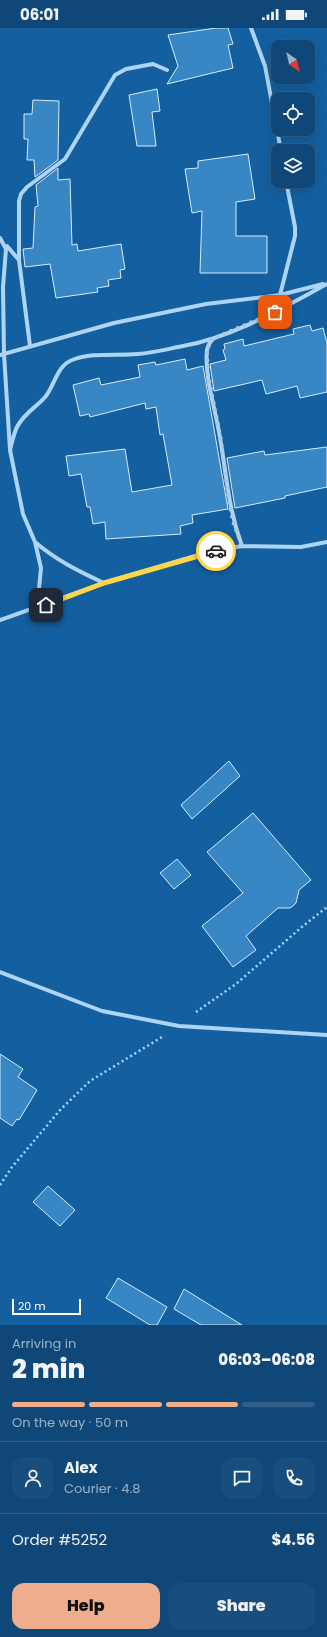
<!DOCTYPE html>
<meta charset="utf-8">
<style>
:root{--surface:#0f4778;--page:#184e7d;--text:#f1f3f6;--muted:#9bb2c6;--line:#2f5f8a;--accent:#eead8d}
body{margin:0;font-family:Poppins,sans-serif;background:var(--page);color:var(--text);height:100vh;display:flex;flex-direction:column;font-size:15px;white-space:nowrap}
*{box-sizing:border-box;margin:0}
p{font-size:13px;color:var(--muted)}
.icon{flex:none;width:22px;height:22px;fill:none;stroke:currentColor;stroke-width:2;stroke-linecap:round;stroke-linejoin:round}
.map{position:relative;height:1297px;overflow:hidden}
.drawer{display:flex;flex-direction:column;background:var(--surface);flex:1}
.drawer>*{flex:none}
.needle{width:26px;rotate:146deg}
.tools{position:absolute;left:271px;top:12px;display:grid;gap:8px}
.tools a{display:grid;place-items:center;width:44px;height:44px;border-radius:8px;background:var(--surface);box-shadow:0 4px 16px #0002,0 0 0 1px var(--line);font-size:20px}
.scale{position:absolute;left:12px;bottom:10px;width:69px;box-sizing:border-box;padding-left:4px;border:2px solid #fff;border-top:0;font-size:11px;line-height:14px;white-space:nowrap;color:#fff;-webkit-text-stroke:3px #145fa0;paint-order:stroke}
.pin{position:absolute;display:grid;place-items:center;width:34px;height:34px;color:#fff;margin:-17px;border-radius:8px;box-shadow:0 2px 6px #0006}
.courier{position:absolute;display:grid;place-items:center;width:40px;height:40px;margin:-20px;border:3px solid #ffd54a;border-radius:50%;background:#fff;color:#222;box-shadow:0 1px 5px #0007}
.head em{font-style:normal;font-weight:800}
.head div{display:flex;flex-direction:column-reverse}
.head{display:flex;align-items:center;justify-content:space-between;height:68px;padding:0 12px}
h1{font-size:26px;font-weight:800;line-height:30px}
.bar{display:grid;grid-template-columns:repeat(4,1fr);gap:6px 4px;align-content:center;height:48px;padding:0 12px}
.bar i{height:5px;border-radius:3px;background:var(--line)}
.bar .current{background:var(--accent)}
.bar p{grid-column:span 4}
.line{display:flex;align-items:center;gap:10px;padding:0 12px;border-top:1px solid var(--line)}
.line div{flex:1}
.round{display:grid;place-items:center;flex:none;width:42px;height:42px;border-radius:12px;background:var(--page)}
.button{display:flex;gap:8px;margin-top:auto;padding:8px 12px}
.button a{flex:1;height:46px;border-radius:12px;background:var(--accent);color:#111;font-size:16px;font-weight:800;line-height:46px;text-align:center}
.button a+a{background:var(--page);color:var(--text)}
.status{display:flex;justify-content:space-between;align-items:center;height:28px;padding:0 20px;background:var(--surface);direction:ltr}
.status svg{height:11px;fill:currentColor}
.map>svg:first-child{display:block}
.building{fill:#3986c4;stroke:#d6ecfd}
.lines{fill:none;stroke-linecap:round;stroke-linejoin:round}
.path{stroke:#add4f4;stroke-width:2.5;stroke-dasharray:2 3;stroke-linecap:butt}
.street{stroke:#add4f4;stroke-width:4}
.done{stroke:#adc7de;stroke-width:4;stroke-dasharray:0 7.2}
.route{stroke:#ffd54a;stroke-width:5}
</style>
<div class="status"><b>06:01</b><svg viewBox="0 0 49 12"><path d="M0 12V9h3v3zM5 12V6h3v6zM10 12V3h3v9zM15 12V0h3v12zM26 1h20v11H26zM47 4h2v5h-2z"/></svg></div>
<div class="map">
<svg width="327" height="1297" viewBox="0 0 327 1297">
<rect width="100%" height="100%" fill="#145fa0"/>
<path class="building" d="M 216,0 L 228,0 L 233,16 L 228,17 L 233,40 L 167,56 L 178,38 L 168,7 Z
M 157,61 L 160,83 L 152,84 L 156,118 L 137,118 L 129,67 Z
M 33,72 L 59,73 L 58,132 L 35,149 L 34,132 L 27,132 L 28,111 L 24,111 L 24,86 L 32,86 Z
M 248,126 L 255,171 L 236,174 L 236,208 L 267,208 L 267,245 L 200,245 L 202,183 L 192,185 L 185,141 L 198,140 L 198,133 Z
M 58,140 L 58,152 L 70,151 L 72,217 L 77,216 L 78,223 L 121,216 L 125,241 L 120,242 L 121,250 L 108,252 L 109,258 L 97,260 L 98,264 L 56,270 L 50,236 L 25,239 L 23,221 L 33,220 L 35,179 L 38,178 L 36,157 Z
M 310,297 L 312,303 L 323,300 L 327,315 L 327,364 L 300,370 L 297,358 L 266,366 L 262,352 L 214,363 L 210,336 L 226,332 L 223,322 L 225,321 L 224,316 L 243,311 L 244,318 L 294,306 L 293,301 Z
M 185,331 L 187,342 L 203,338 L 228,481 L 192,487 L 193,495 L 180,498 L 181,506 L 106,511 L 105,494 L 93,496 L 90,479 L 87,479 L 81,446 L 69,448 L 66,428 L 125,421 L 132,464 L 172,457 L 163,406 L 160,407 L 156,379 L 146,381 L 145,375 L 90,389 L 89,386 L 80,388 L 73,357 L 99,350 L 101,357 L 140,349 L 138,337 L 155,334 L 156,337 Z
M 327,419 L 327,459 L 285,468 L 285,470 L 235,480 L 227,430 L 264,423 L 265,427 Z
M 229,733 L 240,748 L 192,791 L 181,777 Z
M 253,785 L 311,852 L 299,862 L 296,875 L 293,878 L 290,880 L 278,880 L 246,908 L 256,922 L 233,939 L 202,898 L 243,865 L 207,824 Z
M 177,831 L 191,847 L 174,861 L 160,845 Z
M 0,1026 L 23,1041 L 18,1049 L 37,1062 L 19,1092 L 17,1091 L 12,1098 L 0,1090 Z
M 48,1158 L 75,1182 L 60,1198 L 33,1174 Z
M 118,1250 L 167,1279 L 157,1297 L 150,1297 L 106,1270 Z
M 184,1261 L 242,1297 L 201,1297 L 174,1281 Z"/>
<g class="lines">
<path class="path" d="M 196,984 L 236,956 L 303,898 L 327,879
M 0,1157 L 12,1139 L 61,1081 L 90,1053 L 162,1009"/>
<path class="street" d="M 251,0 L 265,38 L 281,123
M 0,210 L 6,221 L 3,259 L 4,326 L 10,422 L 23,486 L 35,514 L 41,540 L 39,561 L 31,582
M 7,218 L 18,231
M 280,267 L 295,208 L 295,199 L 286,153
M 213,311 C 210,314 208,317 207,322 C 204,348 216,383 220,410 C 227,449 228,480 242,518
M 30,318 L 19,232 L 19,173 L 21,166 L 27,159 L 65,131 L 115,47 L 126,41 L 153,36 L 167,42
M 0,327 L 114,295 L 206,276 L 280,267 L 323,256
M 10,422 C 12,414 14,405 17,399 C 24,385 37,379 46,368 C 55,356 57,338 72,332 C 92,324 117,328 138,326 C 153,325 168,321 183,318 C 234,309 282,280 327,256
M 35,514 C 56,532 78,543 104,555
M 0,592 L 104,555 L 212,523 L 242,518 L 301,519 L 327,514
M 0,944 L 102,983 L 179,998 L 327,1007"/>
</g>
<g class="lines">
<path class="done" d="M 216,523 L 242,518 L 233,494 L 229,474 L 221,412 L 208,346 L 207,322 L 212,311 L 275,284"/>
<path class="route" d="M 46,577 L 104,555 L 216,523"/>
</g>
</svg>
<div class="tools">
<a><svg class="needle" viewBox="-14 -14 28 28"><path d="M0-13l5 13h-10z" fill="#e53935"/><path d="M0 13l5-13h-10z" fill="#9bb2c6"/></svg></a>
<a><svg class="icon" aria-label="locate" viewBox="0 0 24 24"><circle cx="12" cy="12" r="6"/><path d="M12 2v4M12 18v4M2 12h4M18 12h4"/></svg></a>
<a><svg class="icon" aria-label="layers" viewBox="0 0 24 24"><path d="M12 4l9 5-9 5-9-5zM3 14l9 5 9-5"/></svg></a>
</div>
<div class="scale">20 m</div>
<div class="pin" style="left:275px;top:284px;background:#ea580c"><svg class="icon" aria-label="bag" viewBox="0 0 24 24"><path d="M5 8h14l-1 12H6zM9 8a3 3 0 0 1 6 0"/></svg></div>
<div class="pin" style="left:46px;top:577px;background:#1f2937"><svg class="icon" aria-label="home" viewBox="0 0 24 24"><path d="M3 11l9-7 9 7M6 9v11h12V9"/></svg></div>
<div class="courier" style="left:216px;top:523px"><svg class="icon" aria-label="car" viewBox="0 0 24 24"><path d="M5 17H2v-5l4-1 3-4h7l3 4 3 1v5h-3M9 17h6M6 11h13"/><circle cx="7" cy="17" r="2"/><circle cx="17" cy="17" r="2"/></svg></div>
</div>
<section class="drawer">
<div class="head"><div><h1>2 min</h1><p>Arriving in</p></div><em>06:03–06:08</em></div>
<div class="bar"><i class="current"></i><i class="current"></i><i class="current"></i><i></i><p>On the way · 50 m</p></div>
<div class="line" style="height:72px"><a class="round"><svg class="icon" aria-label="person" viewBox="0 0 24 24"><circle cx="12" cy="8" r="4"/><path d="M4 21q1-7 8-7t8 7"/></svg></a><div><b>Alex</b><p>Courier · 4.8</p></div><a class="round"><svg class="icon" aria-label="chat" viewBox="0 0 24 24"><path d="M4 5h16v11H9l-5 4z"/></svg></a><a class="round"><svg class="icon" aria-label="phone" viewBox="0 0 24 24"><path d="M5 4h4l2 5-3 2q2 4 5 5l2-3 5 2v4C11 20 4 13 5 4z"/></svg></a></div>
<div class="line" style="height:52px"><div>Order #5252</div><b>$4.56</b></div>
<div class="button"><a>Help</a><a>Share</a></div>
</section>
